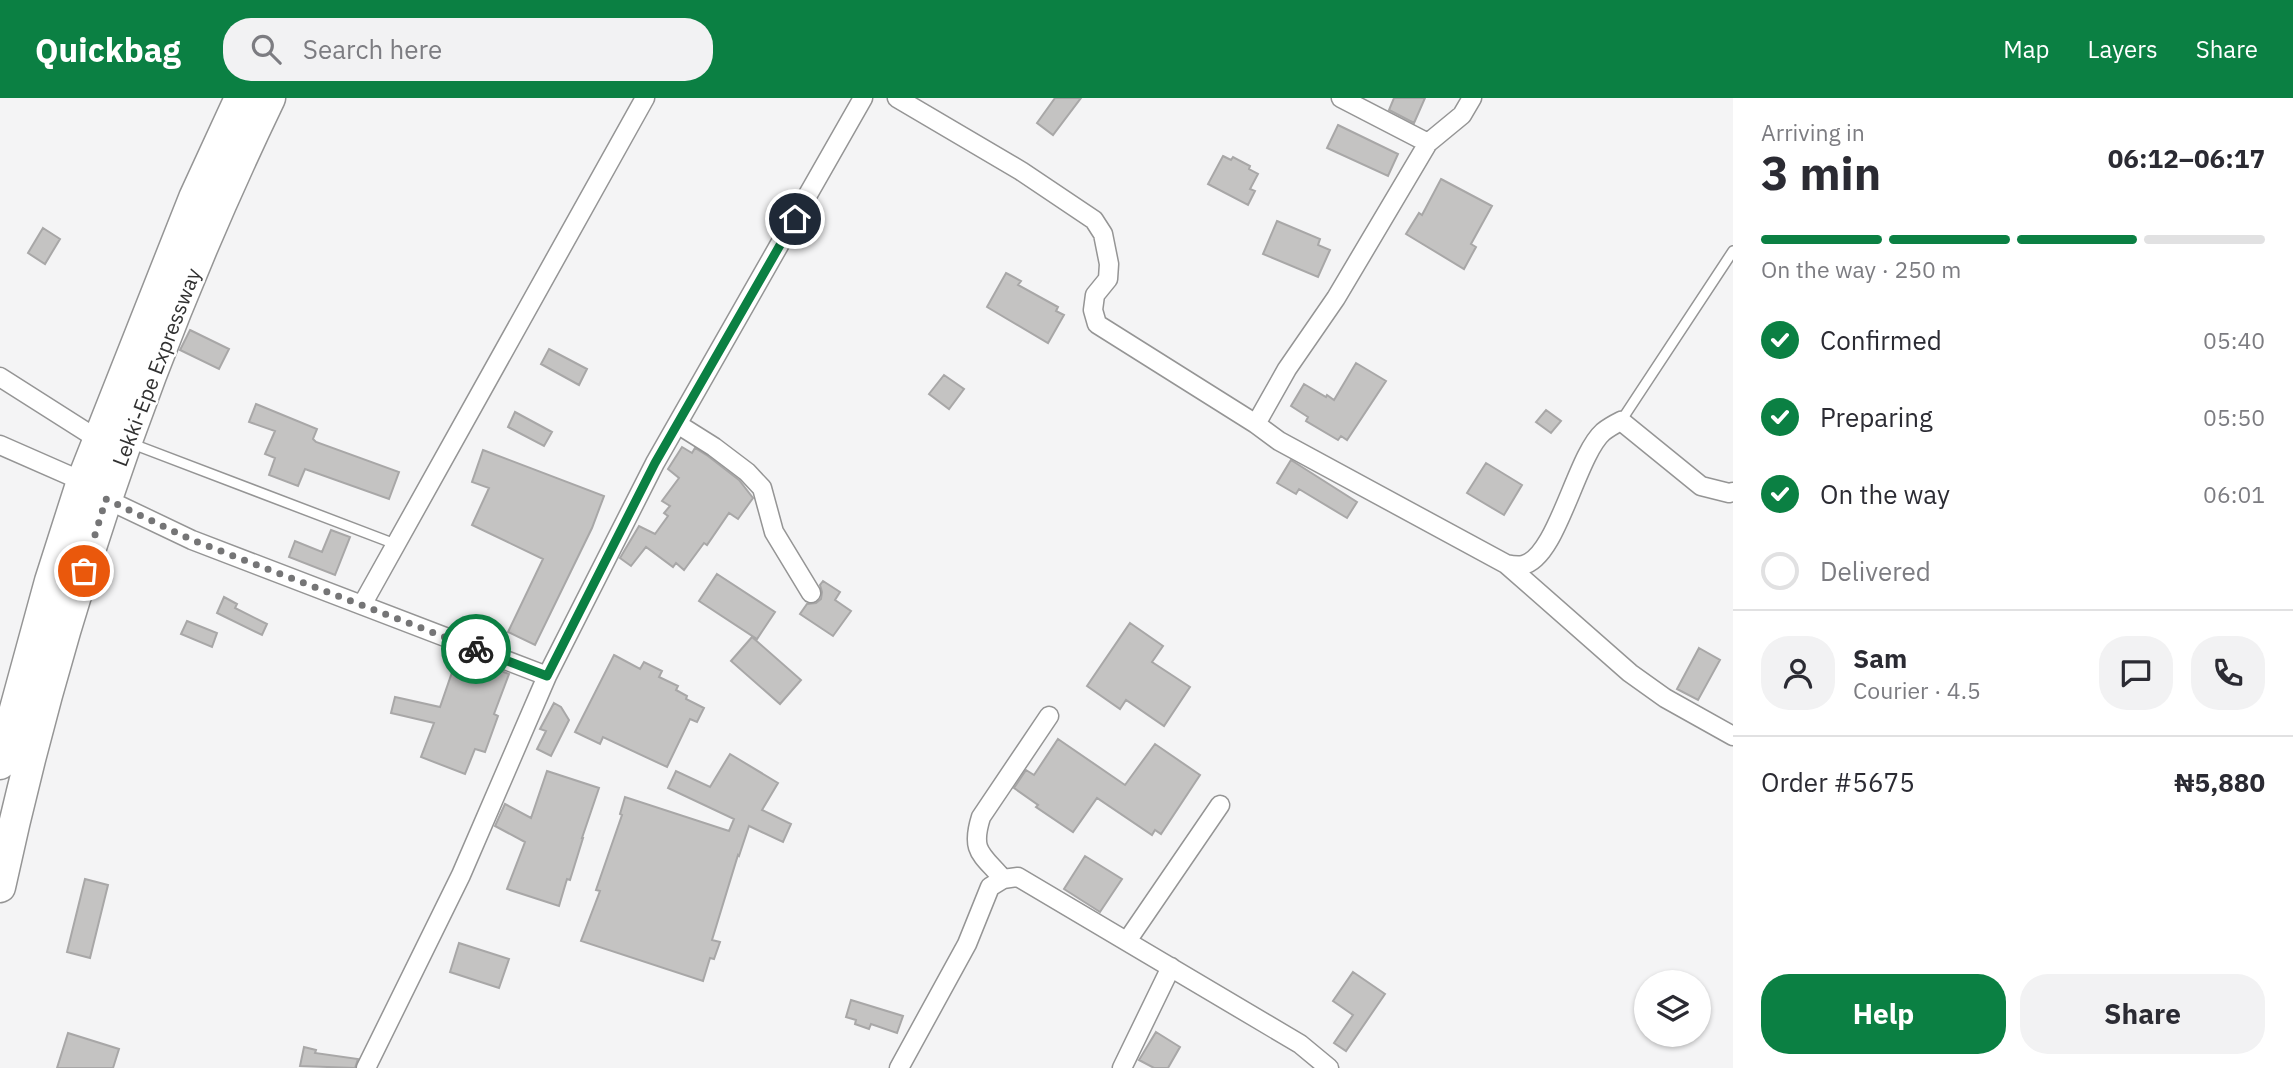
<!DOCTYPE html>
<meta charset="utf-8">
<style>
:root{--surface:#fff;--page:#f2f2f3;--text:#2b2b33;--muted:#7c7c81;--line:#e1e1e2;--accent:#0b8043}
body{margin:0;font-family:"IBM Plex Sans",sans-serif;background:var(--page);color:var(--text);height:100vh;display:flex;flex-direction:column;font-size:26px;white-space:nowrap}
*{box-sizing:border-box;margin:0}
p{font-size:23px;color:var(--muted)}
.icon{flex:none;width:38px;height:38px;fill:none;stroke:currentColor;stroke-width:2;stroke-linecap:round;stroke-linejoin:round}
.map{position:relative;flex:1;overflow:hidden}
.side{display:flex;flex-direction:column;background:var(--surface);width:560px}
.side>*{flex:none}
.controls{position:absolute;left:1634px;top:872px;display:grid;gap:14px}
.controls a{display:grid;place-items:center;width:77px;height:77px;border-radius:50%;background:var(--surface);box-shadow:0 2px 5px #0004;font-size:35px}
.pin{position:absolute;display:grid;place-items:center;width:60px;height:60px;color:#fff;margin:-30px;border:4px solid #fff;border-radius:50%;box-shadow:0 2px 7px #0007}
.courier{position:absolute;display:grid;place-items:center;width:70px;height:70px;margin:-35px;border:5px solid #0b8043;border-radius:50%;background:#fff;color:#222;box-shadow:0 2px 9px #0007}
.headline em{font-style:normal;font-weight:800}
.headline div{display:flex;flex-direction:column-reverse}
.headline{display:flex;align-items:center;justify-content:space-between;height:119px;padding:0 28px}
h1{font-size:46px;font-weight:800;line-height:52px}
.bar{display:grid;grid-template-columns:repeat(4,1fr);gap:10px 7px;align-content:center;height:84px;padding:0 28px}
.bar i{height:9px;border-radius:5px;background:var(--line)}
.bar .on{background:var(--accent)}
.bar p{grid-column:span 4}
.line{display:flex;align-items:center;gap:18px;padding:0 28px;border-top:2px solid var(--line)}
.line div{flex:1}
.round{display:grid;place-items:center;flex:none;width:74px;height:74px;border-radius:28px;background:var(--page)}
ol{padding:0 28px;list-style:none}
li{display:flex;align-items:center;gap:21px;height:77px}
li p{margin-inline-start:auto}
li .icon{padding:7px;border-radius:50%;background:var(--accent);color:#fff;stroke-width:4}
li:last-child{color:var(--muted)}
li i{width:38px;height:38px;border:4px solid var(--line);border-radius:50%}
.cta{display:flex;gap:14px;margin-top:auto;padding:14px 28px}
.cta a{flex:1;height:80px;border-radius:28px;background:var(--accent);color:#fff;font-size:28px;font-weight:800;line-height:80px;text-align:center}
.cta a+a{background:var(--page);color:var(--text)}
header{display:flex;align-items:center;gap:42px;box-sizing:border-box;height:98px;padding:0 35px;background:var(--accent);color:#fff}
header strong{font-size:33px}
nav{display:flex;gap:38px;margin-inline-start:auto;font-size:24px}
.search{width:490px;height:63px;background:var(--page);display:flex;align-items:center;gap:18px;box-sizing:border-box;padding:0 24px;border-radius:28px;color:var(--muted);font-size:26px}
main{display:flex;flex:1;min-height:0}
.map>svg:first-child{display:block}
.building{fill:#c4c3c2;stroke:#a8a7a7;stroke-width:2}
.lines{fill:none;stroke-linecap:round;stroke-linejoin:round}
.lane-casing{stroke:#959595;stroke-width:12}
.street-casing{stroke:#959595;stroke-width:21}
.highway-casing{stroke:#959595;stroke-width:33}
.lane{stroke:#fff;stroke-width:9}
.street{stroke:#fff;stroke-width:18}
.highway{stroke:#fff;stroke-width:30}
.done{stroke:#757576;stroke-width:7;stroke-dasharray:0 12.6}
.route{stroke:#0b8043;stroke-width:9}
.labels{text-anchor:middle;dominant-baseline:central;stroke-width:5;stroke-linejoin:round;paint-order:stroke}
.street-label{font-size:21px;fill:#313131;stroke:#fff}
</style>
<header>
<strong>Quickbag</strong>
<div class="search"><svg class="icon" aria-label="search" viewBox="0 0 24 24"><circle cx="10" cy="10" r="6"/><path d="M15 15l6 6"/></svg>Search here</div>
<nav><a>Map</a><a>Layers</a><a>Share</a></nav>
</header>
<main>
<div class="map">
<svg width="1733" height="970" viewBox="0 0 1733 970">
<rect width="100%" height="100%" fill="#f4f4f5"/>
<path class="building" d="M 1055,0 L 1081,0 L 1053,37 L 1037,25 Z
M 1394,0 L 1425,0 L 1414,25 L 1389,12 Z
M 1338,27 L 1398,56 L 1388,78 L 1327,50 Z
M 1223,58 L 1231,62 L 1233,59 L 1250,68 L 1249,71 L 1258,76 L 1250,91 L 1255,93 L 1248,107 L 1208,86 Z
M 1441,81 L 1492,108 L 1471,146 L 1476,149 L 1464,171 L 1406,136 L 1419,115 L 1422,117 Z
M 1277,123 L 1320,141 L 1318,147 L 1330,152 L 1318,179 L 1263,156 Z
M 43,130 L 60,141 L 45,166 L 28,155 Z
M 1006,175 L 1021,183 L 1018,187 L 1058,209 L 1056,213 L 1064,217 L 1048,245 L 987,209 Z
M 190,232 L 229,251 L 219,271 L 180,252 Z
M 549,251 L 587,271 L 579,287 L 541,266 Z
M 1356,265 L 1386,283 L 1347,342 L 1341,338 L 1338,342 L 1306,323 L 1308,319 L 1291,308 L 1304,286 L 1326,299 L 1327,297 L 1334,302 Z
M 944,277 L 964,291 L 949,311 L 929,296 Z
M 256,306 L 317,331 L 313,341 L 316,344 L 399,374 L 389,401 L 305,371 L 298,388 L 269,377 L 275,360 L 265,356 L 275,333 L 249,324 Z
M 1546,312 L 1561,323 L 1551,335 L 1536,324 Z
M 515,314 L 552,334 L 544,348 L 508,329 Z
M 682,349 L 692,355 L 695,350 L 708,358 L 739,382 L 753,400 L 738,421 L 729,415 L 707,447 L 704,445 L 684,472 L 676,465 L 673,469 L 646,449 L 631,468 L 620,460 L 639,428 L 655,436 L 668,418 L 664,415 L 670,408 L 662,403 L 679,380 L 668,371 Z
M 483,352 L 604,398 L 592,430 L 535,547 L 508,534 L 543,461 L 472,427 L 489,390 L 472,384 Z
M 1291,362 L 1357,404 L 1347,420 L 1299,391 L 1296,396 L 1277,385 Z
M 1486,365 L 1522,387 L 1504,417 L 1467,395 Z
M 331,432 L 350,439 L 335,477 L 289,459 L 295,443 L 322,454 Z
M 717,476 L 775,514 L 757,541 L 699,503 Z
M 823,483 L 840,494 L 835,502 L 851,513 L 833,538 L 800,516 L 807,506 L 816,505 L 821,501 L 822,494 L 820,487 Z
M 224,499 L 237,506 L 235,510 L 267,526 L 262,537 L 217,515 Z
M 187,523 L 217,535 L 212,549 L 181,536 Z
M 1130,525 L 1163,548 L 1152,564 L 1190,589 L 1164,628 L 1126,602 L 1120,611 L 1087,588 Z
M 752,539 L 801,582 L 780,606 L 731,563 Z
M 1699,550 L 1720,562 L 1698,602 L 1677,591 Z
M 458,557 L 509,576 L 494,616 L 498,618 L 485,654 L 475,651 L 465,676 L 421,659 L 434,625 L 391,615 L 395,599 L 440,609 Z
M 614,557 L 640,571 L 644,564 L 662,573 L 659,579 L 678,588 L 676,592 L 687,598 L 686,601 L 704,610 L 697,624 L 690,621 L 667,669 L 603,639 L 600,646 L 575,634 Z
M 554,605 L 561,609 L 569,622 L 551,658 L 537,651 L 546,633 L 540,631 Z
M 1058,641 L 1125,687 L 1155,646 L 1200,677 L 1161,736 L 1155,732 L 1152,737 L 1097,700 L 1073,734 L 1036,709 L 1038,707 L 1014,690 L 1026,672 L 1034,677 Z
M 730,656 L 778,685 L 762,712 L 791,726 L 783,744 L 749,728 L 739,758 L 738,757 L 712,842 L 720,844 L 714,861 L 710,860 L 703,883 L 581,843 L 600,793 L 596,792 L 622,717 L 620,716 L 625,699 L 729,733 L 734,721 L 668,690 L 676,673 L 710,689 Z
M 547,673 L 599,690 L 582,740 L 583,740 L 570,782 L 567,781 L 559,808 L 507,791 L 525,744 L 495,728 L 505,706 L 531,720 Z
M 1085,758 L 1122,781 L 1100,814 L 1064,791 Z
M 85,781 L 108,787 L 90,860 L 67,854 Z
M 459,845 L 509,861 L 499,890 L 450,874 Z
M 1353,874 L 1385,896 L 1346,953 L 1334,945 L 1353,917 L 1333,903 Z
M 851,902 L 903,918 L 897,935 L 871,926 L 869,931 L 855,926 L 856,922 L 846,919 Z
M 1156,934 L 1180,949 L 1168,970 L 1154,970 L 1139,962 Z
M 68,935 L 119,951 L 113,970 L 57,970 Z
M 304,949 L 316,952 L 315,955 L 358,961 L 355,970 L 300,968 Z"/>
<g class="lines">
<g class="lane-casing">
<path id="lane" d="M 1621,323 L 1733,153
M 130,345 L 395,446"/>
</g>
<g class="street-casing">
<path id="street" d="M 897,0 L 1021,73 L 1094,122 L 1103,136 L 1109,166 L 1108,181 L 1095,197 L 1093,212 L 1097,226 L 1256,326
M 1341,0 L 1428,45
M 1472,0 L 1462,17 L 1428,45 L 1336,200 L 1287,271 L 1256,326 L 1279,343 L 1506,466 C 1511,467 1518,468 1523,467 C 1557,460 1576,358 1603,334 C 1608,330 1615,326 1621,323 L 1701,388 L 1729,395 L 1733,394
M 0,279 L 99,342
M 679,327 L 714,349 L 747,374 L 762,390 L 774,434 L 811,495
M 0,347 L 82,383
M 106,401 L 192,442 L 547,578
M 1506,466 L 1630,575 L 1665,600 L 1733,638
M 362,507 L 645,0
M 1003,781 C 982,756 970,754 981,719 L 1049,618
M 1127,843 L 1220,707
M 366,970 L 461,777 L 547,578 L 655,365 L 863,0
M 899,970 L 967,846 L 990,789 L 1003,781 L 1018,779 L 1300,946 L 1329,970
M 1122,970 L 1171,869"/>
</g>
<g class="highway-casing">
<path id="highway" d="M 0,666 L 50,483 L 82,383 L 194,100 L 240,0
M 0,789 C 59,516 149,252 270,0"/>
</g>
<use href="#lane" class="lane"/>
<use href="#street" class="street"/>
<use href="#highway" class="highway"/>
</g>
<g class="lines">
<path class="done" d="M 84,473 L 106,401 L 192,442 L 476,551"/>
<path class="route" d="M 476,551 L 547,578 L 655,365 L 795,121"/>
</g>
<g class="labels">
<g class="street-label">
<text transform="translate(156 269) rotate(-69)">Lekki-Epe Expressway</text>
</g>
</g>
</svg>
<div class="controls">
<a><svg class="icon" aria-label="layers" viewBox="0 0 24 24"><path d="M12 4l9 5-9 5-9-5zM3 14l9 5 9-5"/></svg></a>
</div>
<div class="pin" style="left:84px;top:473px;background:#ea580c"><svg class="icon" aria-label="bag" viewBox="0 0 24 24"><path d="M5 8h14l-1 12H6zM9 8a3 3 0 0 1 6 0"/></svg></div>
<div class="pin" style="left:795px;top:121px;background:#1f2937"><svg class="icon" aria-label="home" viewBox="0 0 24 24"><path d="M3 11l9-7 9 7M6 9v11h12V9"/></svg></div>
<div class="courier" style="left:476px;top:551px"><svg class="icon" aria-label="bike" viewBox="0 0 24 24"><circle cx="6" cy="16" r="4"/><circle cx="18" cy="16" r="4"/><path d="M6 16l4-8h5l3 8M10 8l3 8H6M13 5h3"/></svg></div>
</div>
<section class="side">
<div class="headline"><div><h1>3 min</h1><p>Arriving in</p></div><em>06:12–06:17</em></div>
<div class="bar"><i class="on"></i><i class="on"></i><i class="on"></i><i></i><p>On the way · 250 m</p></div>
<ol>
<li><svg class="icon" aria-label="check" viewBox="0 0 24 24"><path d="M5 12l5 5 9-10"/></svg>Confirmed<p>05:40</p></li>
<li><svg class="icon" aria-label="check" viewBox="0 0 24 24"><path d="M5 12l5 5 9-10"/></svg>Preparing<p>05:50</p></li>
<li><svg class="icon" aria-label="check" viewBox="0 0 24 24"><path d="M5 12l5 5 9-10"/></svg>On the way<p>06:01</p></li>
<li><i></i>Delivered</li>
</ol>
<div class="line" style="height:126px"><a class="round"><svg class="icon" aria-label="person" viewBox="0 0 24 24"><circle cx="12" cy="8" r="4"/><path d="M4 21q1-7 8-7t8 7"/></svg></a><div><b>Sam</b><p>Courier · 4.5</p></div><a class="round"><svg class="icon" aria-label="chat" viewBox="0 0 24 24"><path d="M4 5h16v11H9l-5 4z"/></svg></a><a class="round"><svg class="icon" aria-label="phone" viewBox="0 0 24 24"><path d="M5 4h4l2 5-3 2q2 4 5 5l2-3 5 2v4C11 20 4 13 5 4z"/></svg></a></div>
<div class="line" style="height:91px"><div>Order #5675</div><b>₦5,880</b></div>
<div class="cta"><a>Help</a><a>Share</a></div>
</section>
</main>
